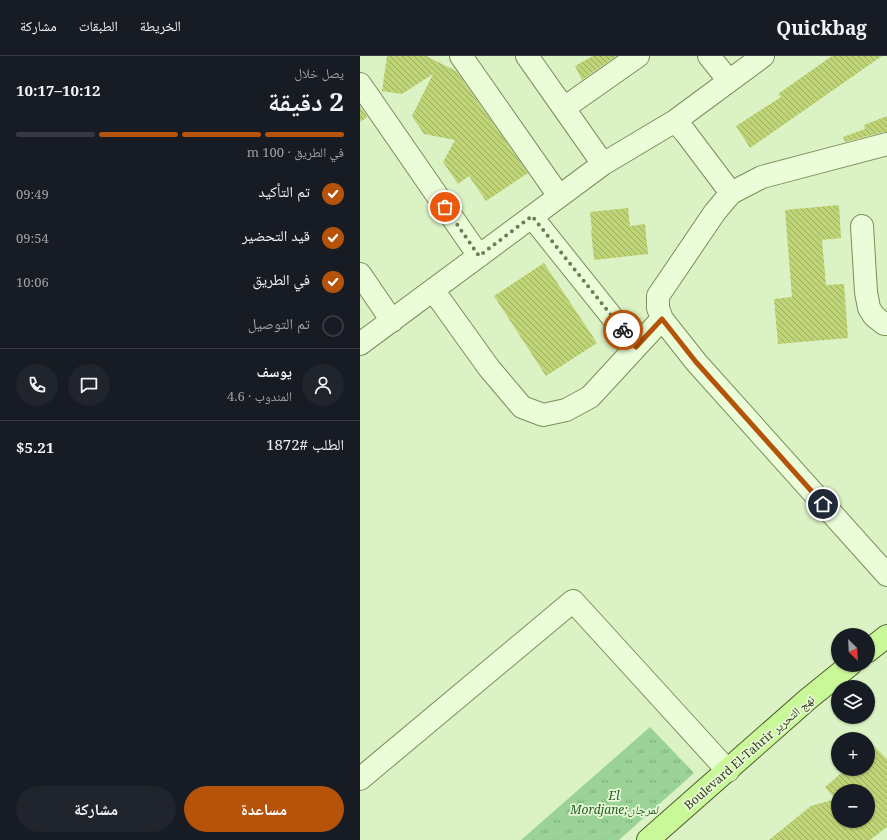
<!DOCTYPE html>
<html lang="ar">
<meta charset="utf-8">
<style>
:root{--surface:#171b24;--page:#20242c;--text:#f1f3f6;--muted:#9ea1a6;--line:#363941;--accent:#b45309}
body{margin:0;font-family:"Noto Serif","Noto Naskh Arabic",serif;background:var(--page);color:var(--text);direction:rtl;height:100vh;display:flex;flex-direction:column;font-size:15px;white-space:nowrap}
*{box-sizing:border-box;margin:0}
p{font-size:13px;color:var(--muted)}
.icon{flex:none;width:22px;height:22px;fill:none;stroke:currentColor;stroke-width:2;stroke-linecap:round;stroke-linejoin:round}
.map{position:relative;flex:1;overflow:hidden;direction:ltr}
.side{display:flex;flex-direction:column;background:var(--surface);width:360px}
.side>*{flex:none}
.needle{width:26px;rotate:156deg}
.tools{position:absolute;left:471px;top:572px;display:grid;gap:8px}
.tools a{display:grid;place-items:center;width:44px;height:44px;border-radius:50%;background:var(--surface);box-shadow:0 1px 3px #0004;font-size:20px}
.pin{position:absolute;display:grid;place-items:center;width:34px;height:34px;color:#fff;margin:-17px;border:2px solid #fff;border-radius:50%;box-shadow:0 1px 4px #0007}
.courier{position:absolute;display:grid;place-items:center;width:40px;height:40px;margin:-20px;border:3px solid #b45309;border-radius:50%;background:#fff;color:#222;box-shadow:0 1px 5px #0007}
.overview em{font-style:normal;font-weight:700}
.overview div{display:flex;flex-direction:column-reverse}
.overview{display:flex;align-items:center;justify-content:space-between;height:68px;padding:0 16px}
h1{font-size:26px;font-weight:700;line-height:30px}
.bar{display:grid;grid-template-columns:repeat(4,1fr);gap:6px 4px;align-content:center;height:48px;padding:0 16px}
.bar i{height:5px;border-radius:3px;background:var(--line)}
.bar .on{background:var(--accent)}
.bar p{grid-column:span 4}
.line{display:flex;align-items:center;gap:10px;padding:0 16px;border-top:1px solid var(--line)}
.line div{flex:1}
.round{display:grid;place-items:center;flex:none;width:42px;height:42px;border-radius:21px;background:var(--page)}
ol{padding:0 16px;list-style:none}
li{display:flex;align-items:center;gap:12px;height:44px}
li p{margin-inline-start:auto}
li .icon{padding:4px;border-radius:50%;background:var(--accent);color:#fff;stroke-width:4}
li:last-child{color:var(--muted)}
li i{width:22px;height:22px;border:2px solid var(--line);border-radius:50%}
.cta{display:flex;gap:8px;margin-top:auto;padding:8px 16px}
.cta a{flex:1;height:46px;border-radius:24px;background:var(--accent);color:#fff;font-size:16px;font-weight:700;line-height:46px;text-align:center}
.cta a+a{background:var(--page);color:var(--text)}
header{display:flex;align-items:center;gap:24px;box-sizing:border-box;height:56px;padding:0 20px;background:var(--surface);border-bottom:1px solid var(--line)}
header strong{font-size:19px}
nav{display:flex;gap:22px;margin-inline-start:auto;font-size:14px}
main{display:flex;flex:1;min-height:0}
.map>svg:first-child{display:block}
.park{fill:url(#park-tufts)}
.building{fill:url(#building-back-hatch);fill-rule:evenodd}
.lines{fill:none;stroke-linecap:round;stroke-linejoin:round}
.minor-casing{stroke:#7c8f58;stroke-width:24}
.major-casing{stroke:#4f5c2d;stroke-width:24}
.minor{stroke:#eafcd8;stroke-width:22}
.major{stroke:#c9f899;stroke-width:22}
.done{stroke:#6e7c58;stroke-width:4;stroke-dasharray:0 7.2}
.route{stroke:#b45309;stroke-width:5}
.labels{text-anchor:middle;dominant-baseline:central;stroke-width:3.5;stroke-linejoin:round;paint-order:stroke}
.street-label{font-size:12px;fill:#343d1e;stroke:#e6f9d4}
.park-label{font-size:12px;font-style:italic;fill:#225c26;stroke:#e6f9d4}
</style>
<header>
<strong>Quickbag</strong>
<nav><a>الخريطة</a><a>الطبقات</a><a>مشاركة</a></nav>
</header>
<main>
<div class="map">
<svg width="527" height="784" viewBox="0 0 527 784">
<defs>
<pattern id="park-tufts" width="24" height="20" patternUnits="userSpaceOnUse"><rect width="24" height="20" fill="#9bd296"/><path d="M3 7l-1-3M5 7V3M7 7l1-3M15 17l-1-3M17 17v-4M19 17l1-3" fill="none" stroke="#7fac7a"/></pattern>
<pattern id="building-back-hatch" width="6" height="6" patternUnits="userSpaceOnUse"><rect width="6" height="6" fill="#bfd476"/><path d="M-1 5l2 2M0 0l6 6M5-1l2 2" fill="none" stroke="#9cad60"/></pattern>
</defs>
<rect width="100%" height="100%" fill="#dbf2c4"/>
<path class="park" d="M 290,671 L 334,717 L 259,784 L 161,784 Z"/>
<path class="building" d="M 27,0 L 66,0 L 96,15 L 168,117 L 126,145 L 109,120 L 98,128 L 83,106 L 95,84 L 64,78 L 52,60 L 73,18 L 42,38 L 22,35 Z
M 233,0 L 256,0 L 222,24 L 215,10 Z
M 472,0 L 522,0 L 390,92 L 376,70 L 421,41 L 418,38 Z
M 0,50 L 7,61 L 0,66 Z
M 527,60 L 527,76 L 524,76 L 485,86 L 483,81 L 505,73 L 504,69 Z
M 479,149 L 481,182 L 462,184 L 466,229 L 484,228 L 488,282 L 418,288 L 414,243 L 432,241 L 425,154 Z
M 268,152 L 270,170 L 285,168 L 288,198 L 234,204 L 231,174 L 232,174 L 230,156 Z
M 184,207 L 237,287 L 186,320 L 134,240 Z
M 508,684 L 527,703 L 527,771 L 510,784 L 409,784 L 451,750 L 475,743 L 465,731 L 486,713 L 508,713 ZM 478,735 L 508,735 L 508,765 L 478,765 Z"/>
<g class="lines">
<g class="minor-casing">
<path id="minor" d="M 101,0 L 199,140
M 167,0 L 243,108
M 349,0 L 369,25
M 0,28 L 119,200
M 204,52 L 278,0
M 315,65 L 403,0
M 527,88 L 402,121 L 371,137 L 355,156 L 298,240 L 298,252 L 302,263 L 336,306 L 527,519
M 172,161 L 276,291
M 502,170 L 506,236 L 509,252 L 514,260 L 524,268 L 527,268
M 0,218 L 32,265
M 73,234 L 129,312 L 162,351 L 183,359 L 206,354 L 230,341 L 302,263
M 0,288 L 243,108 L 315,65 L 325,76 L 371,137
M 0,723 L 213,545 L 368,715"/>
</g>
<g class="major-casing">
<path id="major" d="M 508,595 L 527,580
M 288,784 L 448,643 L 490,609"/>
</g>
<use href="#minor" class="minor"/>
<use href="#major" class="major"/>
</g>
<g class="lines">
<path class="done" d="M 85,151 L 119,200 L 172,160 L 263,274"/>
<path class="route" d="M 263,274 L 276,291 L 302,263 L 336,306 L 463,448"/>
</g>
<g class="labels">
<g class="street-label">
<text transform="translate(389 696) rotate(-41)">Boulevard El-Tahrir نهج التحرير</text>
</g>
<g class="park-label">
<text x="254" y="739">El<tspan x="254" dy="14">Mordjane;لمرجان</tspan></text>
</g>
</g>
</svg>
<div class="tools">
<a><svg class="needle" viewBox="-14 -14 28 28"><path d="M0-13l5 13h-10z" fill="#e53935"/><path d="M0 13l5-13h-10z" fill="#9ea1a6"/></svg></a>
<a><svg class="icon" aria-label="layers" viewBox="0 0 24 24"><path d="M12 4l9 5-9 5-9-5zM3 14l9 5 9-5"/></svg></a>
<a>+</a>
<a>−</a>
</div>
<div class="pin" style="left:85px;top:151px;background:#ea580c"><svg class="icon" aria-label="bag" viewBox="0 0 24 24"><path d="M5 8h14l-1 12H6zM9 8a3 3 0 0 1 6 0"/></svg></div>
<div class="pin" style="left:463px;top:448px;background:#1f2937"><svg class="icon" aria-label="home" viewBox="0 0 24 24"><path d="M3 11l9-7 9 7M6 9v11h12V9"/></svg></div>
<div class="courier" style="left:263px;top:274px"><svg class="icon" aria-label="bike" viewBox="0 0 24 24"><circle cx="6" cy="16" r="4"/><circle cx="18" cy="16" r="4"/><path d="M6 16l4-8h5l3 8M10 8l3 8H6M13 5h3"/></svg></div>
</div>
<section class="side">
<div class="overview"><div><h1>2 دقيقة</h1><p>يصل خلال</p></div><em>10:12–10:17</em></div>
<div class="bar"><i class="on"></i><i class="on"></i><i class="on"></i><i></i><p>في الطريق · 100 m</p></div>
<ol>
<li><svg class="icon" aria-label="check" viewBox="0 0 24 24"><path d="M5 12l5 5 9-10"/></svg>تم التأكيد<p>09:49</p></li>
<li><svg class="icon" aria-label="check" viewBox="0 0 24 24"><path d="M5 12l5 5 9-10"/></svg>قيد التحضير<p>09:54</p></li>
<li><svg class="icon" aria-label="check" viewBox="0 0 24 24"><path d="M5 12l5 5 9-10"/></svg>في الطريق<p>10:06</p></li>
<li><i></i>تم التوصيل</li>
</ol>
<div class="line" style="height:72px"><a class="round"><svg class="icon" aria-label="person" viewBox="0 0 24 24"><circle cx="12" cy="8" r="4"/><path d="M4 21q1-7 8-7t8 7"/></svg></a><div><b>يوسف</b><p>المندوب · 4.6</p></div><a class="round"><svg class="icon" aria-label="chat" viewBox="0 0 24 24"><path d="M4 5h16v11H9l-5 4z"/></svg></a><a class="round"><svg class="icon" aria-label="phone" viewBox="0 0 24 24"><path d="M5 4h4l2 5-3 2q2 4 5 5l2-3 5 2v4C11 20 4 13 5 4z"/></svg></a></div>
<div class="line" style="height:52px"><div>الطلب #1872</div><b>$5.21</b></div>
<div class="cta"><a>مساعدة</a><a>مشاركة</a></div>
</section>
</main>
